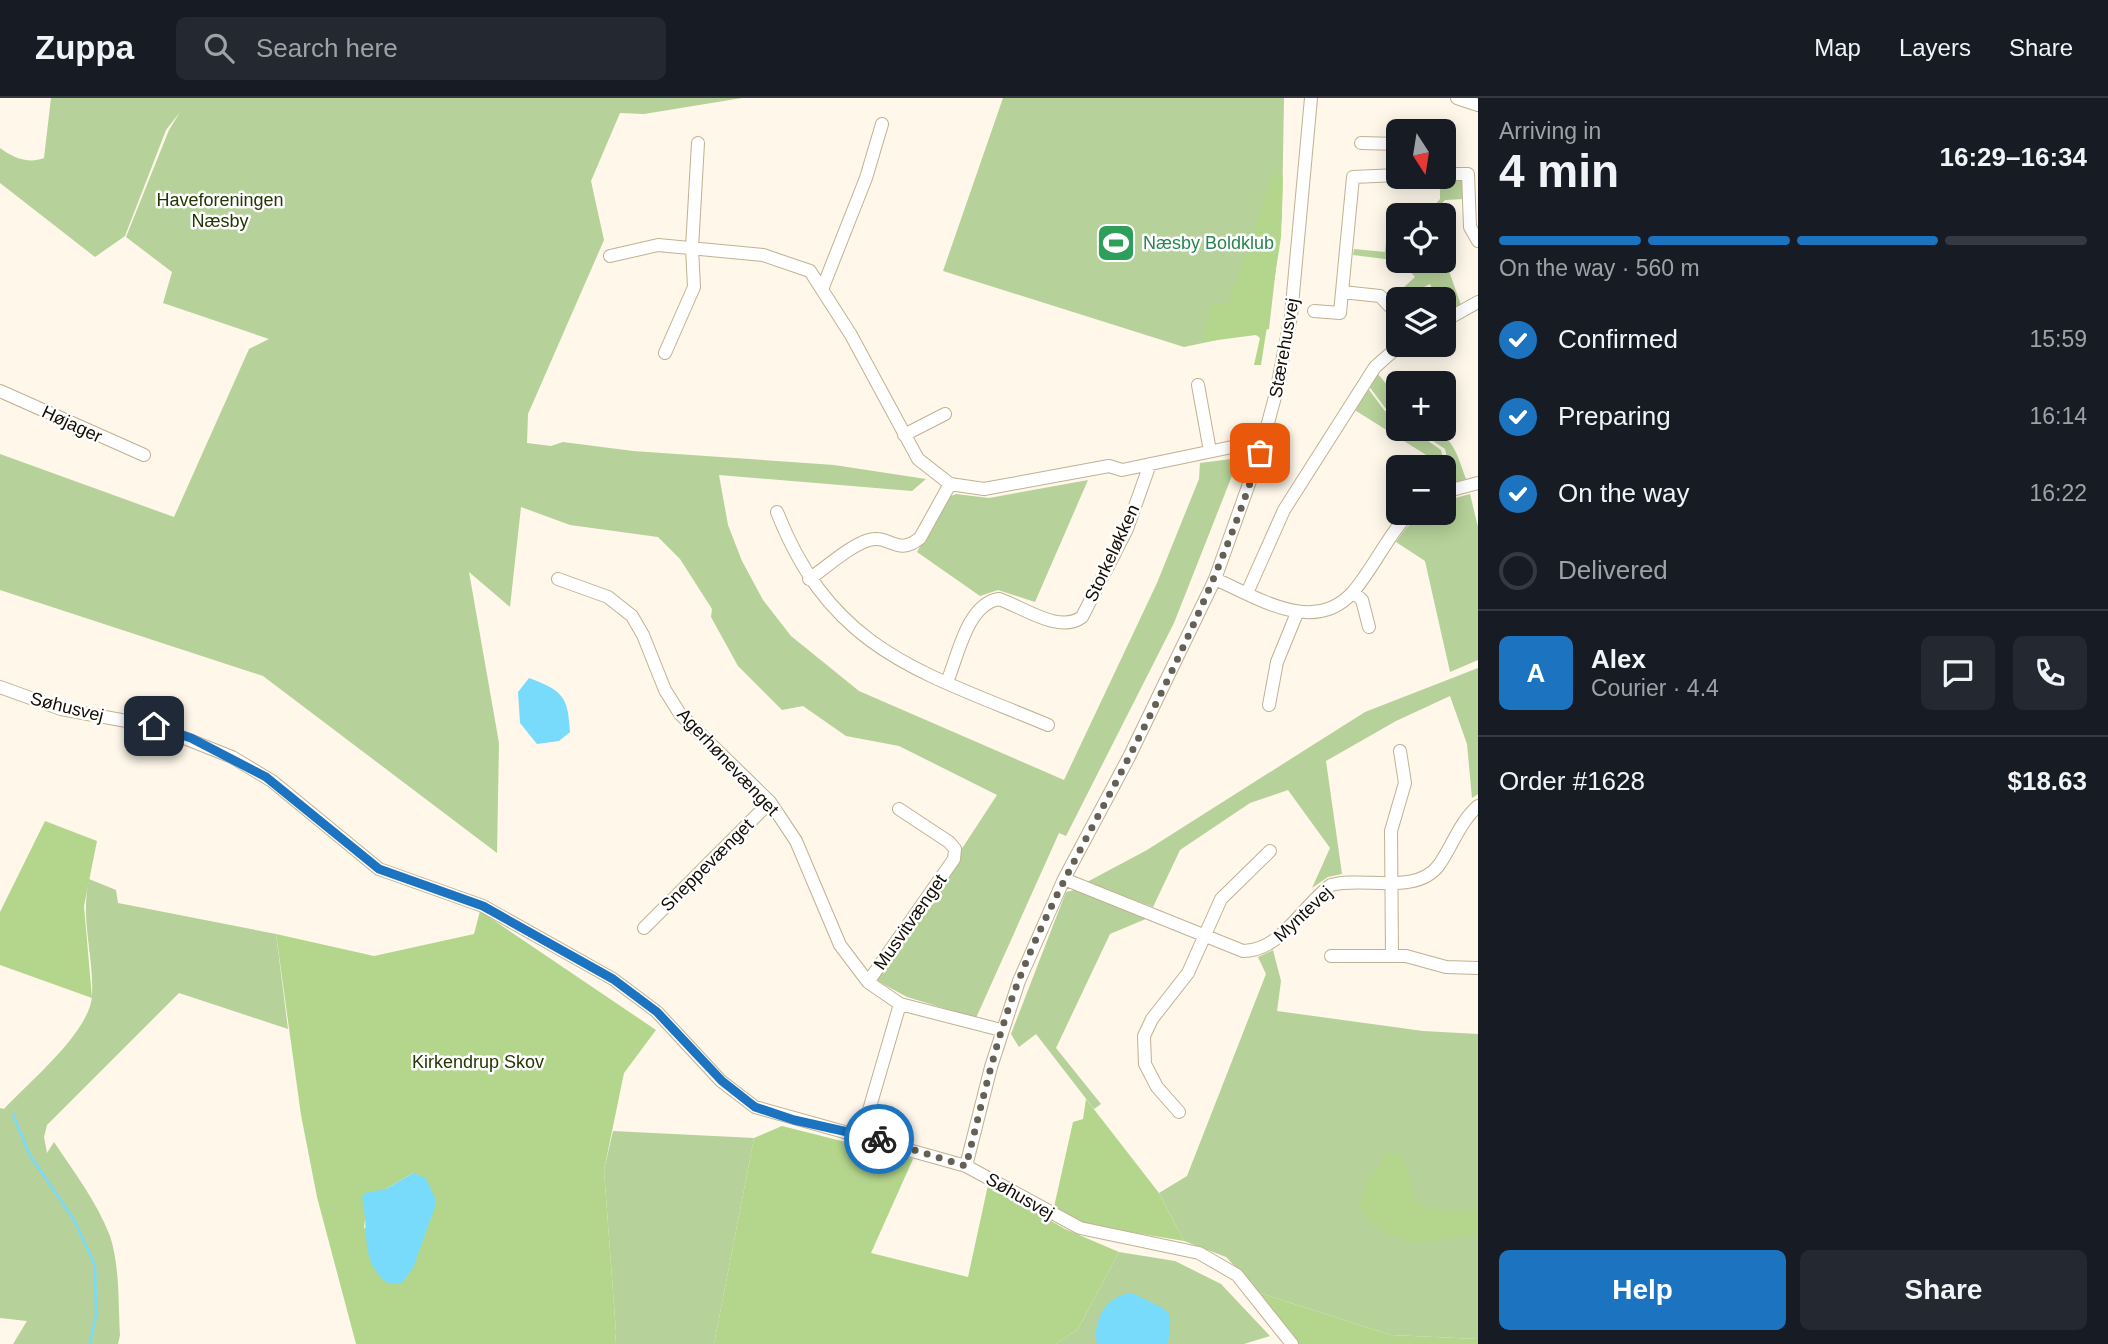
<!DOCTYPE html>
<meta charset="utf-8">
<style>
:root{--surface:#171b24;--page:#242831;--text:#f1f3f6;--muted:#9ea1a6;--line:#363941;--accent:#1c74c1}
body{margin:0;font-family:Arial,sans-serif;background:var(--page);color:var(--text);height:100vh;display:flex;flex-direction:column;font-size:26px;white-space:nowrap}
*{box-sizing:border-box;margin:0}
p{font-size:23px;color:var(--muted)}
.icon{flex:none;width:38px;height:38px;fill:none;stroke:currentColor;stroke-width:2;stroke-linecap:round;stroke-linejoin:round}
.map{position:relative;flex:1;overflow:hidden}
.drawer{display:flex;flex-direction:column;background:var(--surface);width:630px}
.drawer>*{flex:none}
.needle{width:46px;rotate:168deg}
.tools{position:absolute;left:1386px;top:21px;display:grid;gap:14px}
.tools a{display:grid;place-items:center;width:70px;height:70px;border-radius:10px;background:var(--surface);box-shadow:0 4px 18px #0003;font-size:35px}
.pin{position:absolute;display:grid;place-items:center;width:60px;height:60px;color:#fff;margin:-30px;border-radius:14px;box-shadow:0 4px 10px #0006}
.courier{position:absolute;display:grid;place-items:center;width:70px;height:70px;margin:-35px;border:5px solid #1c74c1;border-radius:50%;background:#fff;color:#222;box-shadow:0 2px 9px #0007}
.overview em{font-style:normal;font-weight:600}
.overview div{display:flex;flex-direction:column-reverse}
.overview{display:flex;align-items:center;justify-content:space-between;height:119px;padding:0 21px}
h1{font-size:46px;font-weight:600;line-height:52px}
.bar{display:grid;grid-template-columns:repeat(4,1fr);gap:10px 7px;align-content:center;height:84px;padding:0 21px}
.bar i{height:9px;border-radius:5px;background:var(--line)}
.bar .on{background:var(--accent)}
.bar p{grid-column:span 4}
.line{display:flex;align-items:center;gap:18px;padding:0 21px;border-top:2px solid var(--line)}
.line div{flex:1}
.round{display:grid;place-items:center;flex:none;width:74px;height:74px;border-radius:10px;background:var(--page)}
ol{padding:0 21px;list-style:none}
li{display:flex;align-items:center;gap:21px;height:77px}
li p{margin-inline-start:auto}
li .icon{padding:7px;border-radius:50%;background:var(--accent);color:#fff;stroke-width:4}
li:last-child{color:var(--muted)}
li i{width:38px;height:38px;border:4px solid var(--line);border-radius:50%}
.button{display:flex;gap:14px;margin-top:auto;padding:14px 21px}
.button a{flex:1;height:80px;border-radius:10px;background:var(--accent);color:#fff;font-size:28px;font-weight:600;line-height:80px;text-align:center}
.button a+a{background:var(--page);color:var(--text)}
header{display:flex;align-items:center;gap:42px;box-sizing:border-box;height:98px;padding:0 35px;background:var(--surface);border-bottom:2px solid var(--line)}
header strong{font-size:33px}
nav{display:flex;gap:38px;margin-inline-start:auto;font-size:24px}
.search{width:490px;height:63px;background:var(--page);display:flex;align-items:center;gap:18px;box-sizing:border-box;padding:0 24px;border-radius:10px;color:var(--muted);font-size:26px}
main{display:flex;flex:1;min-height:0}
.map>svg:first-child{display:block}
.green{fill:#b6d199}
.forest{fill:#b4d68c;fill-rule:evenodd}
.water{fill:#78dbfc}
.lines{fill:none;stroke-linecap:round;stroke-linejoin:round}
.stream{stroke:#78dbfc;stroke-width:2.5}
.minor-casing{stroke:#c1b193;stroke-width:14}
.minor{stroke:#fff;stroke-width:12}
.done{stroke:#655f54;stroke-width:7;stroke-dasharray:0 12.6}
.route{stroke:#1c74c1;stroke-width:9}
.labels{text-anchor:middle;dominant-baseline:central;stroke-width:5;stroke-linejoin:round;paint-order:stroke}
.park-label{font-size:18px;fill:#233701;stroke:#fff}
.leisure-label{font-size:18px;fill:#27864d;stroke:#fff;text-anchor:start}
.street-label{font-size:18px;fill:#130d04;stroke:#fff}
</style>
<header>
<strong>Zuppa</strong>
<div class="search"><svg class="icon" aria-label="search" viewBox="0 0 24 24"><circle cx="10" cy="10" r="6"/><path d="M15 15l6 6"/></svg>Search here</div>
<nav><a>Map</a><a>Layers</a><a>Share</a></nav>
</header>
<main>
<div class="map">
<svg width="1478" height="1246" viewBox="0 0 1478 1246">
<rect width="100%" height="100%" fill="#fef7ea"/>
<path class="green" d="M 51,0 L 742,0 L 644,16 L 620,15 L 591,83 L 604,142 L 528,316 L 527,345 L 551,348 L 563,344 L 633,353 L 834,367 L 926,381 L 912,393 L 719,377 L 728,427 L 742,463 L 763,502 L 791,538 L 859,593 L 1064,682 L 1157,485 L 1199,381 L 1200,365 L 1239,360 L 1174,525 L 1066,738 L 1059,735 L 976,920 L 907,899 L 876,882 L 997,697 L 899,648 L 846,638 L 803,608 L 782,612 L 738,568 L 711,519 L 712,511 L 680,461 L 658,439 L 570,427 L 521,409 L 510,509 L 469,474 L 499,645 L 497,755 L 263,578 L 0,492 L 0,356 L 174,419 L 249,251 L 269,241 L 163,205 L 172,174 L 126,139 L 169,32 L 180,14 L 166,32 L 125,138 L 95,159 L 0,85 L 0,50 C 13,60 29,66 44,60 Z
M 1003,0 L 1284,0 L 1282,117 L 1269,231 L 1184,249 L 943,173 Z
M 1461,82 L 1465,87 L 1464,101 L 1445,102 L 1432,117 L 1426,117 L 1440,101 L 1440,83 Z
M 1389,115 L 1415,117 L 1398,117 L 1398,163 L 1444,163 L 1444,159 L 1461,207 L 1444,217 L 1444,201 L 1437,201 L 1430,186 L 1397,203 L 1393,199 L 1415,179 L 1401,163 L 1353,157 L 1354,151 L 1385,154 Z
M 1378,276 L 1398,300 L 1398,319 L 1386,311 L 1368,287 Z
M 1367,289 L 1384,312 L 1398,322 L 1398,331 L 1411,331 L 1441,352 L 1450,386 L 1444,388 L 1444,369 L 1434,369 L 1431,360 L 1353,311 Z
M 1415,331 C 1452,331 1455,351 1466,381 L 1453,385 L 1445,351 Z
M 1088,382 L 1035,504 L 998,492 L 980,498 L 917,454 L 948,399 L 956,396 L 989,400 Z
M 1470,396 L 1478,429 L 1478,562 L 1450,574 L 1425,463 L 1396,444 C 1411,423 1417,415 1444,415 L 1444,403 Z
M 1478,570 L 1478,696 L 1472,700 L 1467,646 L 1450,598 L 1396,623 L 1326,663 L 1342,776 L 1328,779 L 1312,790 L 1330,750 L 1288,692 L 1250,705 L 1180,752 L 1153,809 L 1087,784 L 1147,752 L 1365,614 Z
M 89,781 L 116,792 L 118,805 L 276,836 L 288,931 L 179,895 L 47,1027 L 44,1039 L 47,1055 L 54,1044 C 74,1074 97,1104 110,1138 C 120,1169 118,1205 120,1237 L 118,1246 L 13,1246 L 27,1223 L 0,1220 L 0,1010 L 4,1011 C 28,985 90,934 92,898 C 94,856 80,824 89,781 Z
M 1075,792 L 1148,820 L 1110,836 L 1056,950 L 1101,1006 L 1094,1011 L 1036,936 L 1019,949 L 1011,936 L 1066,794 Z
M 1273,852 L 1281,883 L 1277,913 L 1423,933 L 1478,936 L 1478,1241 L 1391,1237 L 1260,1195 L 1226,1159 L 1184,1143 L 1159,1095 L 1187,1078 L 1266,876 L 1258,859 Z
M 613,1033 L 754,1040 L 714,1246 L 615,1246 L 616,1234 L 604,1072 Z
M 1119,1154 L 1175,1163 L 1221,1186 L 1270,1238 L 1244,1246 L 1056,1246 L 1078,1231 Z"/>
<path class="forest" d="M 1274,72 L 1283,79 L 1281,139 L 1261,267 L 1254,267 L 1260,240 L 1256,237 L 1202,244 L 1212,205 L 1228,207 Z
M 45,723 L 97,743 L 84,808 L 92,900 L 0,867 L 0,814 Z
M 480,813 L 656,932 L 624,975 L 604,1072 L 616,1234 L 615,1246 L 356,1246 L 317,1099 L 301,1017 L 276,836 L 374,858 L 474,836 ZM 413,1075 L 364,1131 L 366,1111 L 386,1091 Z
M 1086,1001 L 1159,1095 L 1184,1143 L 1088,1127 L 1054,1109 L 1073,1024 L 1083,1021 Z
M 782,1028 L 913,1061 L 871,1155 L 968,1179 L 988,1087 L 1065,1131 L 1119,1154 L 1078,1231 L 1056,1246 L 714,1246 L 754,1040 Z
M 1385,1055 L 1399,1055 C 1414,1077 1407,1084 1417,1106 L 1458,1114 L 1476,1112 L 1478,1106 L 1478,1135 C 1427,1145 1393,1155 1359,1109 L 1368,1080 L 1379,1070 Z
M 1260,1195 L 1391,1237 L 1478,1241 L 1478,1246 L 1297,1246 Z"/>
<path class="water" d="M 529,580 C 563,593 568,598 570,634 L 559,643 L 537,646 L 520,625 L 518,594 Z
M 413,1075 L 426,1080 L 435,1100 L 435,1109 L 413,1170 L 402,1185 L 389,1186 C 358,1165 370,1130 362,1100 L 365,1095 L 386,1091 Z
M 1132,1195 L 1163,1210 L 1170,1217 L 1170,1237 L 1167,1246 L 1097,1246 C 1092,1222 1107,1197 1132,1195 Z"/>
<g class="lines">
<path class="stream" d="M 13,1016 L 29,1056 L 74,1122 L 95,1167 L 96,1217 L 90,1246"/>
<g class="minor-casing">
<path id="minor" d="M 1457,0 L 1478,7
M 1361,45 L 1398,46
M 1444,76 L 1468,76 L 1470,129 L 1478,143
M 1398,77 L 1353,79 L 1342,194 L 1380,198 L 1398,217
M 610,158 L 658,147 L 763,157 L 810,173 L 851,237 L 918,361 L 950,386 L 984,391 L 1109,368 L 1122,372 L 1232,349 L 1260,355
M 823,189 L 866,80 L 882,26
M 1314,213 L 1340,215 L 1342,194
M 1444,223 L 1478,204
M 665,255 L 694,189 L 692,150 L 698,45
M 1198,287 L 1210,353
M 0,293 L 144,357
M 904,337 L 945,316
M 1444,394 L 1478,385
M 777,414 C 832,554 922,574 1048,627
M 558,481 L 608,499 L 632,518 L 643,537 L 665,592 L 680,616 L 770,704 L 796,743 L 840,847 L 868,884 L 900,906 L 1001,932
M 809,481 C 827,469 849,448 869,442 C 890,436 897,459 920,440 L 950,386
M 1215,481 C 1257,499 1314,538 1353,494 C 1374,469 1387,439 1409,415
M 1353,494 L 1362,502 L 1369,529
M 1247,495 L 1284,412 L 1375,269 L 1400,247
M 947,584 C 958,558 967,506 999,501 C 1023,509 1059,536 1082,519 L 1127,431 L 1150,366
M 0,589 L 61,611 L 154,628 L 232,659 L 272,683 L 379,771 L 483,808 L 613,881 L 657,914 L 721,983 L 755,1009 L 966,1068 L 1080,1130 L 1199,1155 L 1237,1177 L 1292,1246
M 1269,607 L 1277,564 L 1297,515
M 1064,781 L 1243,853 C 1281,853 1302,808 1331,787 C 1364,778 1416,798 1439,767 C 1453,747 1459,725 1478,708
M 644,830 L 770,704
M 1392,857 L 1391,733 L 1405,685 L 1400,653
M 1331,858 L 1406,858 L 1446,869 L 1478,870
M 868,884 L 954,761 L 955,751 L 949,744 L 899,711
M 1179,1014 L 1157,989 L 1145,966 L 1144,938 L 1152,921 L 1188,875 L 1221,801 L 1270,753
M 867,1019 L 900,906
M 966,1068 L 991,969 L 1019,883 L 1064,781 L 1129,659 L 1215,481 L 1260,355 L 1276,295 L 1291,218 L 1311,0"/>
</g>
<use href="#minor" class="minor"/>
</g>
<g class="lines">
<path class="done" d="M 879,1041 L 966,1068 C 982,1006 995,944 1018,884 C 1048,807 1090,735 1128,661 C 1179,562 1226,462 1260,355"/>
<path class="route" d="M 154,628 L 191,640 L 266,679 L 379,771 L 483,808 L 613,881 L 657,914 L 722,983 L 755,1009 L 794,1022 L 879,1041"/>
</g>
<defs>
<g id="stadium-square" transform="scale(2.0125)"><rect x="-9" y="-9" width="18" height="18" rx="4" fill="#2e9e5b" stroke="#fff"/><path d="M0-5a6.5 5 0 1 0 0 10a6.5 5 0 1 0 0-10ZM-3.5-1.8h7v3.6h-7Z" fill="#fff"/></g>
</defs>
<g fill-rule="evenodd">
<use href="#stadium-square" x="1116" y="145"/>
</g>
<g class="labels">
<g class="park-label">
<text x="220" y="102">Haveforeningen<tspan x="220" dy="21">Næsby</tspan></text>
<text x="478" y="964">Kirkendrup Skov</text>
</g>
<g class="leisure-label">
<text x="1143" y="145">Næsby Boldklub</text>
</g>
<g class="street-label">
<text transform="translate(1284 250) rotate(-80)">Stærehusvej</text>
<text transform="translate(72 326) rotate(25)">Højager</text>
<text transform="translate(1112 455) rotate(-65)">Storkeløkken</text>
<text transform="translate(67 609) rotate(14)">Søhusvej</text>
<text transform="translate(728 664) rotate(47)">Agerhønevænget</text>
<text transform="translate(707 767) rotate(-45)">Sneppevænget</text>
<text transform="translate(1303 816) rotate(-43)">Myntevej</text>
<text transform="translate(910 824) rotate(-55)">Musvitvænget</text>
<text transform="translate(1020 1098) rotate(30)">Søhusvej</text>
</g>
</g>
</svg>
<div class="tools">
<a><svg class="needle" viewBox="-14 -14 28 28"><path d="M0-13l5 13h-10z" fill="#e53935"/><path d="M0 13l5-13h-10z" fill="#9ea1a6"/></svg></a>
<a><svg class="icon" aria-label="locate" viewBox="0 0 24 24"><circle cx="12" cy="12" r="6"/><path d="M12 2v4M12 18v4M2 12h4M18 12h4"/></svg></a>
<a><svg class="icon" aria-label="layers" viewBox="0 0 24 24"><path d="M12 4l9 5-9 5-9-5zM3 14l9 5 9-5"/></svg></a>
<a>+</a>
<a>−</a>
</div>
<div class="pin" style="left:1260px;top:355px;background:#ea580c"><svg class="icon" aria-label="bag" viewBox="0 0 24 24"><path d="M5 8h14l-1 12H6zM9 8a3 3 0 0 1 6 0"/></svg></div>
<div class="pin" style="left:154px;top:628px;background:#1f2937"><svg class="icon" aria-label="home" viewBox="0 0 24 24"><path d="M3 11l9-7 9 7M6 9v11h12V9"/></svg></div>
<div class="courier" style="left:879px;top:1041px"><svg class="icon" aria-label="bike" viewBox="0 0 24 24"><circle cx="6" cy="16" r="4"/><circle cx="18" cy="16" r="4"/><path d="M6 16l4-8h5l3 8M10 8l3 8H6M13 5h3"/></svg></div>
</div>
<section class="drawer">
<div class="overview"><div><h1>4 min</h1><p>Arriving in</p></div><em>16:29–16:34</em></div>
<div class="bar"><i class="on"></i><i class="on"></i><i class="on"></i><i></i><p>On the way · 560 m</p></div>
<ol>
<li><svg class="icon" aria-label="check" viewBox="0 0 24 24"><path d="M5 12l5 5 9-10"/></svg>Confirmed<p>15:59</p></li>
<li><svg class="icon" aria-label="check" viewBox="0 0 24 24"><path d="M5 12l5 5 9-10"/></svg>Preparing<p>16:14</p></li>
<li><svg class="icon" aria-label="check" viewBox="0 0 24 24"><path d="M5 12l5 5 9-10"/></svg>On the way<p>16:22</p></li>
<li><i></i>Delivered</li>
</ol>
<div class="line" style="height:126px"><b class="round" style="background:var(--accent);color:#fff">A</b><div><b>Alex</b><p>Courier · 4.4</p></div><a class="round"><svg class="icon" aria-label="chat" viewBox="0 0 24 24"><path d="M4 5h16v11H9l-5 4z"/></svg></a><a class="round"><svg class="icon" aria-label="phone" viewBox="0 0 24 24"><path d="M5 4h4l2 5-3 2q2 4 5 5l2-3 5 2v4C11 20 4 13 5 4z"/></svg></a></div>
<div class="line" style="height:91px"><div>Order #1628</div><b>$18.63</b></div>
<div class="button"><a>Help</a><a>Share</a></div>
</section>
</main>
